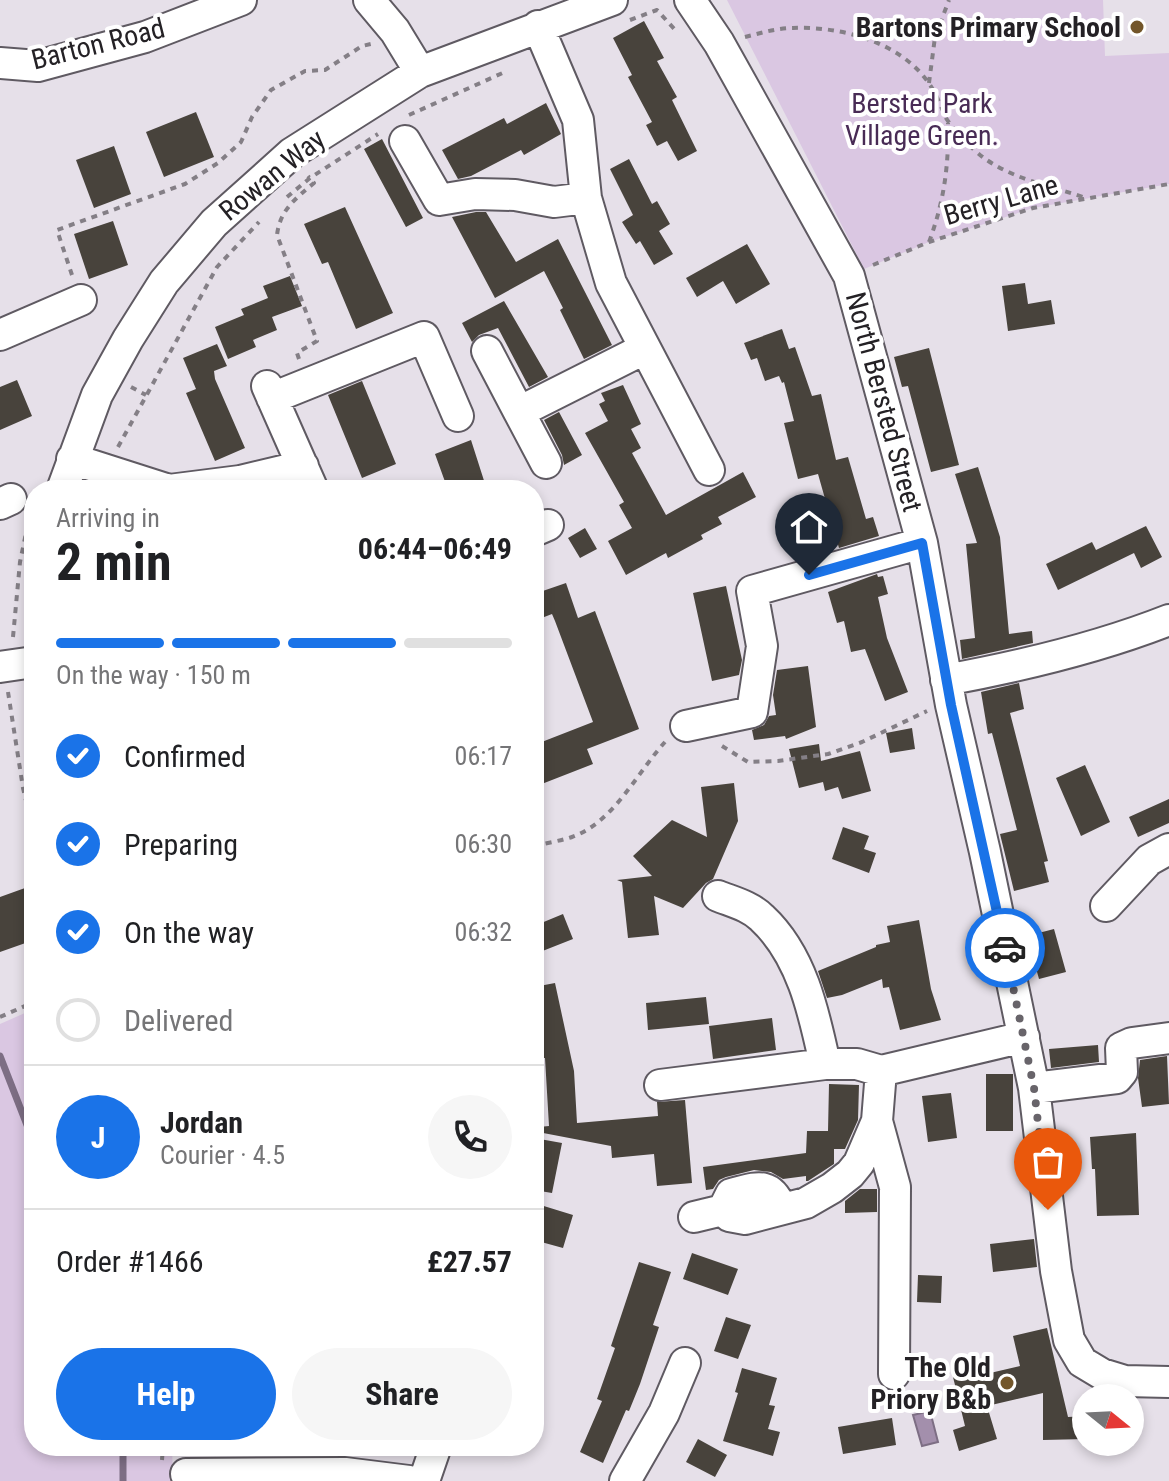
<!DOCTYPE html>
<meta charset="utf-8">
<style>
:root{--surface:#fff;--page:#f6f6f6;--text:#202124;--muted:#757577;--line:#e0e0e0;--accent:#1a73e8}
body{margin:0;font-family:"Roboto Condensed",sans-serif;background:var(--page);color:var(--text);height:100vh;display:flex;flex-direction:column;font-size:30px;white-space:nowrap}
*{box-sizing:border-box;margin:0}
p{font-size:26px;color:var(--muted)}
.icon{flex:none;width:44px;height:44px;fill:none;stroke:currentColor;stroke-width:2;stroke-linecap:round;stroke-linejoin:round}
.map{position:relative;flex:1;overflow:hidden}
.details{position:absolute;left:24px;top:480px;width:520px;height:976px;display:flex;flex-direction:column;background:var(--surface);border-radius:32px;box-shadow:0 4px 12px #0003}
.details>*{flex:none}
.needle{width:52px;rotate:108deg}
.tools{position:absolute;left:1072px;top:1384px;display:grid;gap:16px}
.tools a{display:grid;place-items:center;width:72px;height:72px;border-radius:50%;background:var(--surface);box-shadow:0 4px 12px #0003;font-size:40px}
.pin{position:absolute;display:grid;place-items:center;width:68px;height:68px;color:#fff;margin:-82px -34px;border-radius:50% 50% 50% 0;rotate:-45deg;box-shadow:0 0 8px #0007}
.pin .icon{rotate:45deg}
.courier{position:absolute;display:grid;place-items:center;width:80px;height:80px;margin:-40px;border:6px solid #1a73e8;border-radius:50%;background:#fff;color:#222;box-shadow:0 2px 10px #0007}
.head em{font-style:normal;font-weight:700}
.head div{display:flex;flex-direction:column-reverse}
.head{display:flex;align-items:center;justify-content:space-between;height:136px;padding:0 32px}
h1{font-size:52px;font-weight:700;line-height:60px}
.bar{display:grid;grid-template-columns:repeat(4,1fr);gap:12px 8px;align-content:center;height:96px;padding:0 32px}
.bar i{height:10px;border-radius:6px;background:var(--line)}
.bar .on{background:var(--accent)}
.bar p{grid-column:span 4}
.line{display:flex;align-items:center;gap:20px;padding:0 32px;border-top:2px solid var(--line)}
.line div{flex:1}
.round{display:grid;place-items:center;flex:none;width:84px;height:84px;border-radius:42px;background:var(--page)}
ol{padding:0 32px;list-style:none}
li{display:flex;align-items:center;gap:24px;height:88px}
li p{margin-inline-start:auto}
li .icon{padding:8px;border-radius:50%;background:var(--accent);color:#fff;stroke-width:4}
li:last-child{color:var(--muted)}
li i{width:44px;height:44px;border:4px solid var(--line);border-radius:50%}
.primary-button{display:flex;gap:16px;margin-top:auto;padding:16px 32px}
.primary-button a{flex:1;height:92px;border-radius:48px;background:var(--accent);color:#fff;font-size:32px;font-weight:700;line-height:92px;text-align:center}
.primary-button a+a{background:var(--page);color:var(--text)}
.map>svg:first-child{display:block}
.green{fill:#dac7e2}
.water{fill:#a38fac;stroke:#7d6e84;stroke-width:2}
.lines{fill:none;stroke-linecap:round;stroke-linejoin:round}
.stream{stroke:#7d6e84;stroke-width:7}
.building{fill:#48433c}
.minor-casing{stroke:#5f5a62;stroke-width:34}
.path{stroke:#847f86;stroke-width:4;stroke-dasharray:6 6;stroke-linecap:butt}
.minor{stroke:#fff;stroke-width:30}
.done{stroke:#68646a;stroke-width:8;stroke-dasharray:0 14.4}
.route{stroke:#1a73e8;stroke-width:10}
.poi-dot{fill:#73562a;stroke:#fff;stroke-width:3}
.labels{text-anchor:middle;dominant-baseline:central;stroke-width:8;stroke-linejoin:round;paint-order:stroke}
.poi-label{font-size:28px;font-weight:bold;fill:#242125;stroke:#fff;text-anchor:end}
.street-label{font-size:28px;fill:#242125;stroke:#fff}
.park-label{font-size:28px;fill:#482b55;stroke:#fff}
</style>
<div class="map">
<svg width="1169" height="1481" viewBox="0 0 1169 1481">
<rect width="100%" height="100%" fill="#e6e0e9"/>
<path class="green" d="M 727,0 L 1103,0 L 1105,56 L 1169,53 L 1169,184 L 1033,208 L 929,242 L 864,269 Z
M 34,1009 L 34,1446 L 172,1446 L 173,1481 L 0,1481 L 0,1024 Z"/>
<path class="water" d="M 930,1411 L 938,1442 L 922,1446 L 913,1415 Z"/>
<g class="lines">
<path class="stream" d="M 0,1056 L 34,1143
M 123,1446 L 123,1481"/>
</g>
<path class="building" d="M 644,21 L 664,58 L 657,61 L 677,97 L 672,100 L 697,151 L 678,161 L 667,141 L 657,146 L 646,125 L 652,122 L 628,77 L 632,75 L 613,38 Z
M 546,103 L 561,134 L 524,155 L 521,150 L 471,176 L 458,179 L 442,150 L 504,118 L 507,124 Z
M 196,112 L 214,157 L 164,177 L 146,132 Z
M 382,139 L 423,218 L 406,227 L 364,149 Z
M 114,146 L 131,194 L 94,208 L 76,160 Z
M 629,159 L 652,204 L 657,201 L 670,224 L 659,231 L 673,254 L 654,265 L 640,241 L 636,244 L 622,222 L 633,215 L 610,169 Z
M 345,207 L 393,313 L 356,329 L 328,262 L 322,264 L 304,224 Z
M 476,212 L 486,212 L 516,262 L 558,239 L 612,345 L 584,359 L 560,310 L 563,308 L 544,271 L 495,298 L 452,217 Z
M 113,221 L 128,265 L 89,279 L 74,234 Z
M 747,244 L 770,284 L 736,304 L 723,281 L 697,297 L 686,278 Z
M 290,276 L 302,306 L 272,317 L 277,330 L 253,340 L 256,347 L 228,359 L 215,327 L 244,315 L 241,309 L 268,298 L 263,286 Z
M 1025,283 L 1028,304 L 1051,300 L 1055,324 L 1008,331 L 1002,286 Z
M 504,301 L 548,377 L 529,387 L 498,328 L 479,335 L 472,342 L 462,323 Z
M 782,329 L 789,349 L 795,347 L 812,396 L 821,394 L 836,460 L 848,457 L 866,519 L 873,517 L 879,536 L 839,548 L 818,474 L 798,479 L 784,423 L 794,421 L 784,382 L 782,383 L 779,376 L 765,381 L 757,358 L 751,360 L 744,343 Z
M 217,344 L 227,366 L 214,371 L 215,379 L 245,448 L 215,461 L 186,393 L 196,389 L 183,358 Z
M 929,348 L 959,465 L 931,472 L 908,386 L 902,387 L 894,357 Z
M 17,380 L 32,416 L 0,430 L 0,387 Z
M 362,381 L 396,464 L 362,478 L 328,395 Z
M 623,385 L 641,424 L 631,429 L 641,448 L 632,453 L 666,515 L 743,472 L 756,497 L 718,517 L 722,524 L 701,535 L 703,539 L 668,558 L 666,553 L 626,575 L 608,541 L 632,528 L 619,505 L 624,502 L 585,433 L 608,421 L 599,404 L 605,401 L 601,393 Z
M 559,412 L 582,455 L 564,465 L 562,455 L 544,420 Z
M 471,440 L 487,490 L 448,490 L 435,454 Z
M 978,467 L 1000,537 L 1009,634 L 1032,631 L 1033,643 L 962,659 L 960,640 L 975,638 L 966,544 L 977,543 L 955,474 Z
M 1146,526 L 1162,557 L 1141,568 L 1134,553 L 1058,590 L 1046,564 L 1092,542 L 1096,550 Z
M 585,528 L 597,549 L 580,558 L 568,538 Z
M 877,574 L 878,577 L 883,576 L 888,594 L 878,597 L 887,638 L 908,692 L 885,701 L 865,649 L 851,652 L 844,621 L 837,623 L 828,592 Z
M 566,583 L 578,618 L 595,611 L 639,729 L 587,749 L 593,764 L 534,787 L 534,745 L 593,722 L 555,621 L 552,614 L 539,619 L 534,606 L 534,594 Z
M 726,586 L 742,660 L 739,675 L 712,681 L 693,593 Z
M 808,666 L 816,727 L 786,739 L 785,736 L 754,740 L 752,730 L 764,725 L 769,716 L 776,715 L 773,695 L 777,670 Z
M 1019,683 L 1024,709 L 1010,713 L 1048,861 L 1044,862 L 1049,882 L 1014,891 L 1000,834 L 1017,830 L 992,733 L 988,734 L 981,692 Z
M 912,728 L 915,749 L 890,753 L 886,733 Z
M 819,744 L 821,761 L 860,751 L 871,791 L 842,799 L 838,787 L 825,791 L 823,782 L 799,788 L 789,749 Z
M 1085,765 L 1110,822 L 1081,836 L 1056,778 Z
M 734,783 L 738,821 L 713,879 L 706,883 L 683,908 L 654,896 L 659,935 L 628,938 L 622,882 L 617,880 L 652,876 L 633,856 L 672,820 L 707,837 L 701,787 Z
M 1169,799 L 1169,823 L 1138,837 L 1129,817 Z
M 843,827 L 869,836 L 864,849 L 876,853 L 869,873 L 832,859 Z
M 25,888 L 34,915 L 34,940 L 0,952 L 0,897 Z
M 563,914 L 573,939 L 540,952 L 534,938 L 534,926 Z
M 919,920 L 931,989 L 941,1020 L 900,1030 L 889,987 L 883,988 L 882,979 L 842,995 L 827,998 L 818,971 L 876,947 L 876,945 L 890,942 L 887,926 Z
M 1054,929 L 1066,972 L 1039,979 L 1027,936 Z
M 555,983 L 574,1071 L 577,1123 L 658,1116 L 657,1102 L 685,1100 L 692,1183 L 657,1186 L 654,1154 L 612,1158 L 611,1146 L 538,1132 L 539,1127 L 549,1126 L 545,1058 L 542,1058 L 534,1020 L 534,987 Z
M 706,997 L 709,1024 L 648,1030 L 646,1003 Z
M 772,1018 L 776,1050 L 713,1059 L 709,1026 Z
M 1098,1045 L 1099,1062 L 1051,1068 L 1049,1049 Z
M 1167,1056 L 1169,1104 L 1142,1107 L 1138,1078 L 1140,1060 Z
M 986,1074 L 1013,1074 L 1013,1131 L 986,1131 Z
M 829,1084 L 859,1085 L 858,1120 L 845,1149 L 834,1149 L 834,1164 L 808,1181 L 806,1181 L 806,1176 L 783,1179 L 771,1172 L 754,1170 L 726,1177 L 719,1180 L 713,1189 L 706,1190 L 703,1167 L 806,1153 L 807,1131 L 828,1131 Z
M 951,1093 L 957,1138 L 928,1142 L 922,1096 Z
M 1136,1133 L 1139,1215 L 1097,1216 L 1095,1169 L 1092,1169 L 1090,1137 Z
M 534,1138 L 562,1143 L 552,1193 L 534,1190 Z
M 860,1189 L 877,1189 L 877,1212 L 845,1213 L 845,1201 Z
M 534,1203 L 573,1215 L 563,1248 L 534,1240 Z
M 1034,1239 L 1037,1267 L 993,1272 L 990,1244 Z
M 692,1253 L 738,1269 L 728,1295 L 683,1279 Z
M 639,1262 L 671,1272 L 653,1325 L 659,1327 L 640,1384 L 629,1411 L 626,1410 L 603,1463 L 580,1452 L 602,1401 L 597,1399 L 615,1348 L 611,1346 Z
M 918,1275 L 942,1276 L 941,1303 L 917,1302 Z
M 726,1317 L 751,1325 L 738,1359 L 714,1351 Z
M 1047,1328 L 1068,1417 L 1086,1416 L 1086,1439 L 1043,1440 L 1043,1393 L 987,1406 L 997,1439 L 959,1451 L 953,1430 L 965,1426 L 953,1377 L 972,1372 L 973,1377 L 1020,1366 L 1013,1336 Z
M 742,1368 L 777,1378 L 769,1405 L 775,1406 L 768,1429 L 780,1432 L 773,1456 L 723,1441 L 738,1393 L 735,1392 Z
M 892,1418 L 896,1445 L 843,1454 L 838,1427 Z
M 698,1439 L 727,1455 L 715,1477 L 686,1462 Z"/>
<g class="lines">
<g class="minor-casing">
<path id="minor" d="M 369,0 L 395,31 L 420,72
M 690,0 L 719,43 L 849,276 L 922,543 L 951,705 L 985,852 L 1034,1088 L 1056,1271 L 1069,1340 L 1082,1362 L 1102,1374 L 1125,1381 L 1169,1382
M 538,26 L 578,120 L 586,198 L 611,283 L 709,470
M 0,63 L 38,66 L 145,37 L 241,0
M 405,141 L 439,200 L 475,194 L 515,195 L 554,202 L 586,198
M 0,335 L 81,300
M 487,351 L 519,412
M 267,386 L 313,490
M 272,398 L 424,337 L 458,416
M 72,459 L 169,490 L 240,481 L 303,466
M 546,463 L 519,412 L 644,349
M 62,490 L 97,395 L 128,339 L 164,282 L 214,223 L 292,153 L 420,72 L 612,0
M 0,504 L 11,499
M 534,531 L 548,525
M 0,667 L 34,662
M 946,680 C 1022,666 1098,648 1169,620
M 686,726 L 752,712 L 762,646 L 752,591 L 922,543
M 718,896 C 733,902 750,906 762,918 C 802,955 814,1013 825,1064
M 1106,906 L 1149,860 L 1169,849
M 660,1085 L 825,1064 L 857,1064 L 881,1071
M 1034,1088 L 1117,1078 L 1122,1072 L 1121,1048 L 1132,1043 L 1169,1038
M 781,1208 C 770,1180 756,1188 731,1194 L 723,1210 L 729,1216 L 745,1219 L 806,1203 L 832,1188 L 850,1174 L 859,1163 L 877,1121
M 694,1217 L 723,1210
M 894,1374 L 895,1187 L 877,1121 L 881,1071 L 1024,1037
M 186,1474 L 345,1473 L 409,1481
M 424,1481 L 436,1446
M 625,1481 L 664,1413 L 685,1363"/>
</g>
<path class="path" d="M 630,20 L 657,10 L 677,32
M 745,37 C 761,33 777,28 793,28 C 841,26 902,42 930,85 C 937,95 941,107 946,118 C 954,131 972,149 984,158 C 1015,180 1051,186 1086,198
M 929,83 L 935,37 L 949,0
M 409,115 L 507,71
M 287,197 L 310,178 L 378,134
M 929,242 C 944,202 949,165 948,123
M 873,265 L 929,242 L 1033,208 L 1169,184
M 72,275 L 57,230 L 185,184 L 218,163 L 241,142 L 252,117 L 271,90 L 305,71 L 325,70 L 362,46 L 371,44
M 299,359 L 297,353 L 317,341 L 277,235 C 280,210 295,199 314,183 L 308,176
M 131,387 L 146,395
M 118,447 L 217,267 L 259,222
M 13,637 L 20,562 L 29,519
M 8,692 L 23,788 L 34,834
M 722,746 L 748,762 L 778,761 L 828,754 L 862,742 L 927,711
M 534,846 C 546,843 560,841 572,837 C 614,822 636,774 665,742
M 0,1017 L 34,1002
M 162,1460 L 163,1446"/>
<use href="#minor" class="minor"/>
</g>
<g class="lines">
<path class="done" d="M 1005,948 L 1034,1088 L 1048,1210"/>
<path class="route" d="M 809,575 L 922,543 L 951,705 L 1005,948"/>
</g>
<g class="poi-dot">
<circle cx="1137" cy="27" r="8"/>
<circle cx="1007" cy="1383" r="8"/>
</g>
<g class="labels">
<g class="poi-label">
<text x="1121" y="27">Bartons Primary School</text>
<text x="991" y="1367">The Old<tspan x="991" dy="32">Priory B&amp;b</tspan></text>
</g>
<g class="street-label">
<text transform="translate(98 44) rotate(-14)">Barton Road</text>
<text transform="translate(272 175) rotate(-39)">Rowan Way</text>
<text transform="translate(1001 200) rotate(-16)">Berry Lane</text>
<text transform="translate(884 402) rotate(75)">North Bersted Street</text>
</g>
<g class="park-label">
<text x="922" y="103">Bersted Park<tspan x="922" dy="32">Village Green.</tspan></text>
</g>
</g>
</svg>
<div class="tools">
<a><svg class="needle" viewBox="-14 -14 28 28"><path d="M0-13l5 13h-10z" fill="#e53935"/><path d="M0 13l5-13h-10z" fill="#757577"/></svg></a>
</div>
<div class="pin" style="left:1048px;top:1210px;background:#ea580c"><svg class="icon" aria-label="bag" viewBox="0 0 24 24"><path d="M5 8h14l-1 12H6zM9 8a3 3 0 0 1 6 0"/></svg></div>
<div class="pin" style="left:809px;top:575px;background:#1f2937"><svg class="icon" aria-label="home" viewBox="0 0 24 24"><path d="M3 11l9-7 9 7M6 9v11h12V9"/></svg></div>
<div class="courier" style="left:1005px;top:948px"><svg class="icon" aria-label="car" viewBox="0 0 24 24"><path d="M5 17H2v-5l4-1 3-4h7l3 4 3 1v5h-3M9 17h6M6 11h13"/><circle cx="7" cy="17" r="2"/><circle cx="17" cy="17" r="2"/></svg></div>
<section class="details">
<div class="head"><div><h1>2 min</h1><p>Arriving in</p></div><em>06:44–06:49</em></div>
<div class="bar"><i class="on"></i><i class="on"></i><i class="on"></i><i></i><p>On the way · 150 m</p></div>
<ol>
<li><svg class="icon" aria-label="check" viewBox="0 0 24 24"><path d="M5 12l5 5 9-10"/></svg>Confirmed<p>06:17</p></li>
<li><svg class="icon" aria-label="check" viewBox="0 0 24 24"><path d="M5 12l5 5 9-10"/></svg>Preparing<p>06:30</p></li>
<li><svg class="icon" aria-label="check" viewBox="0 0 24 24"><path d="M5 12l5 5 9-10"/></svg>On the way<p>06:32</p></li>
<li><i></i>Delivered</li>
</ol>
<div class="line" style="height:144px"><b class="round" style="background:var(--accent);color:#fff">J</b><div><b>Jordan</b><p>Courier · 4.5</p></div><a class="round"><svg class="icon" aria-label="phone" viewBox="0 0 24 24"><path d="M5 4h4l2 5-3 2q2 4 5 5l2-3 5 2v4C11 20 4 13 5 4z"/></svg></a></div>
<div class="line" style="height:104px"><div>Order #1466</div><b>£27.57</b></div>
<div class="primary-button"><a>Help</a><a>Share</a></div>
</section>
</div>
